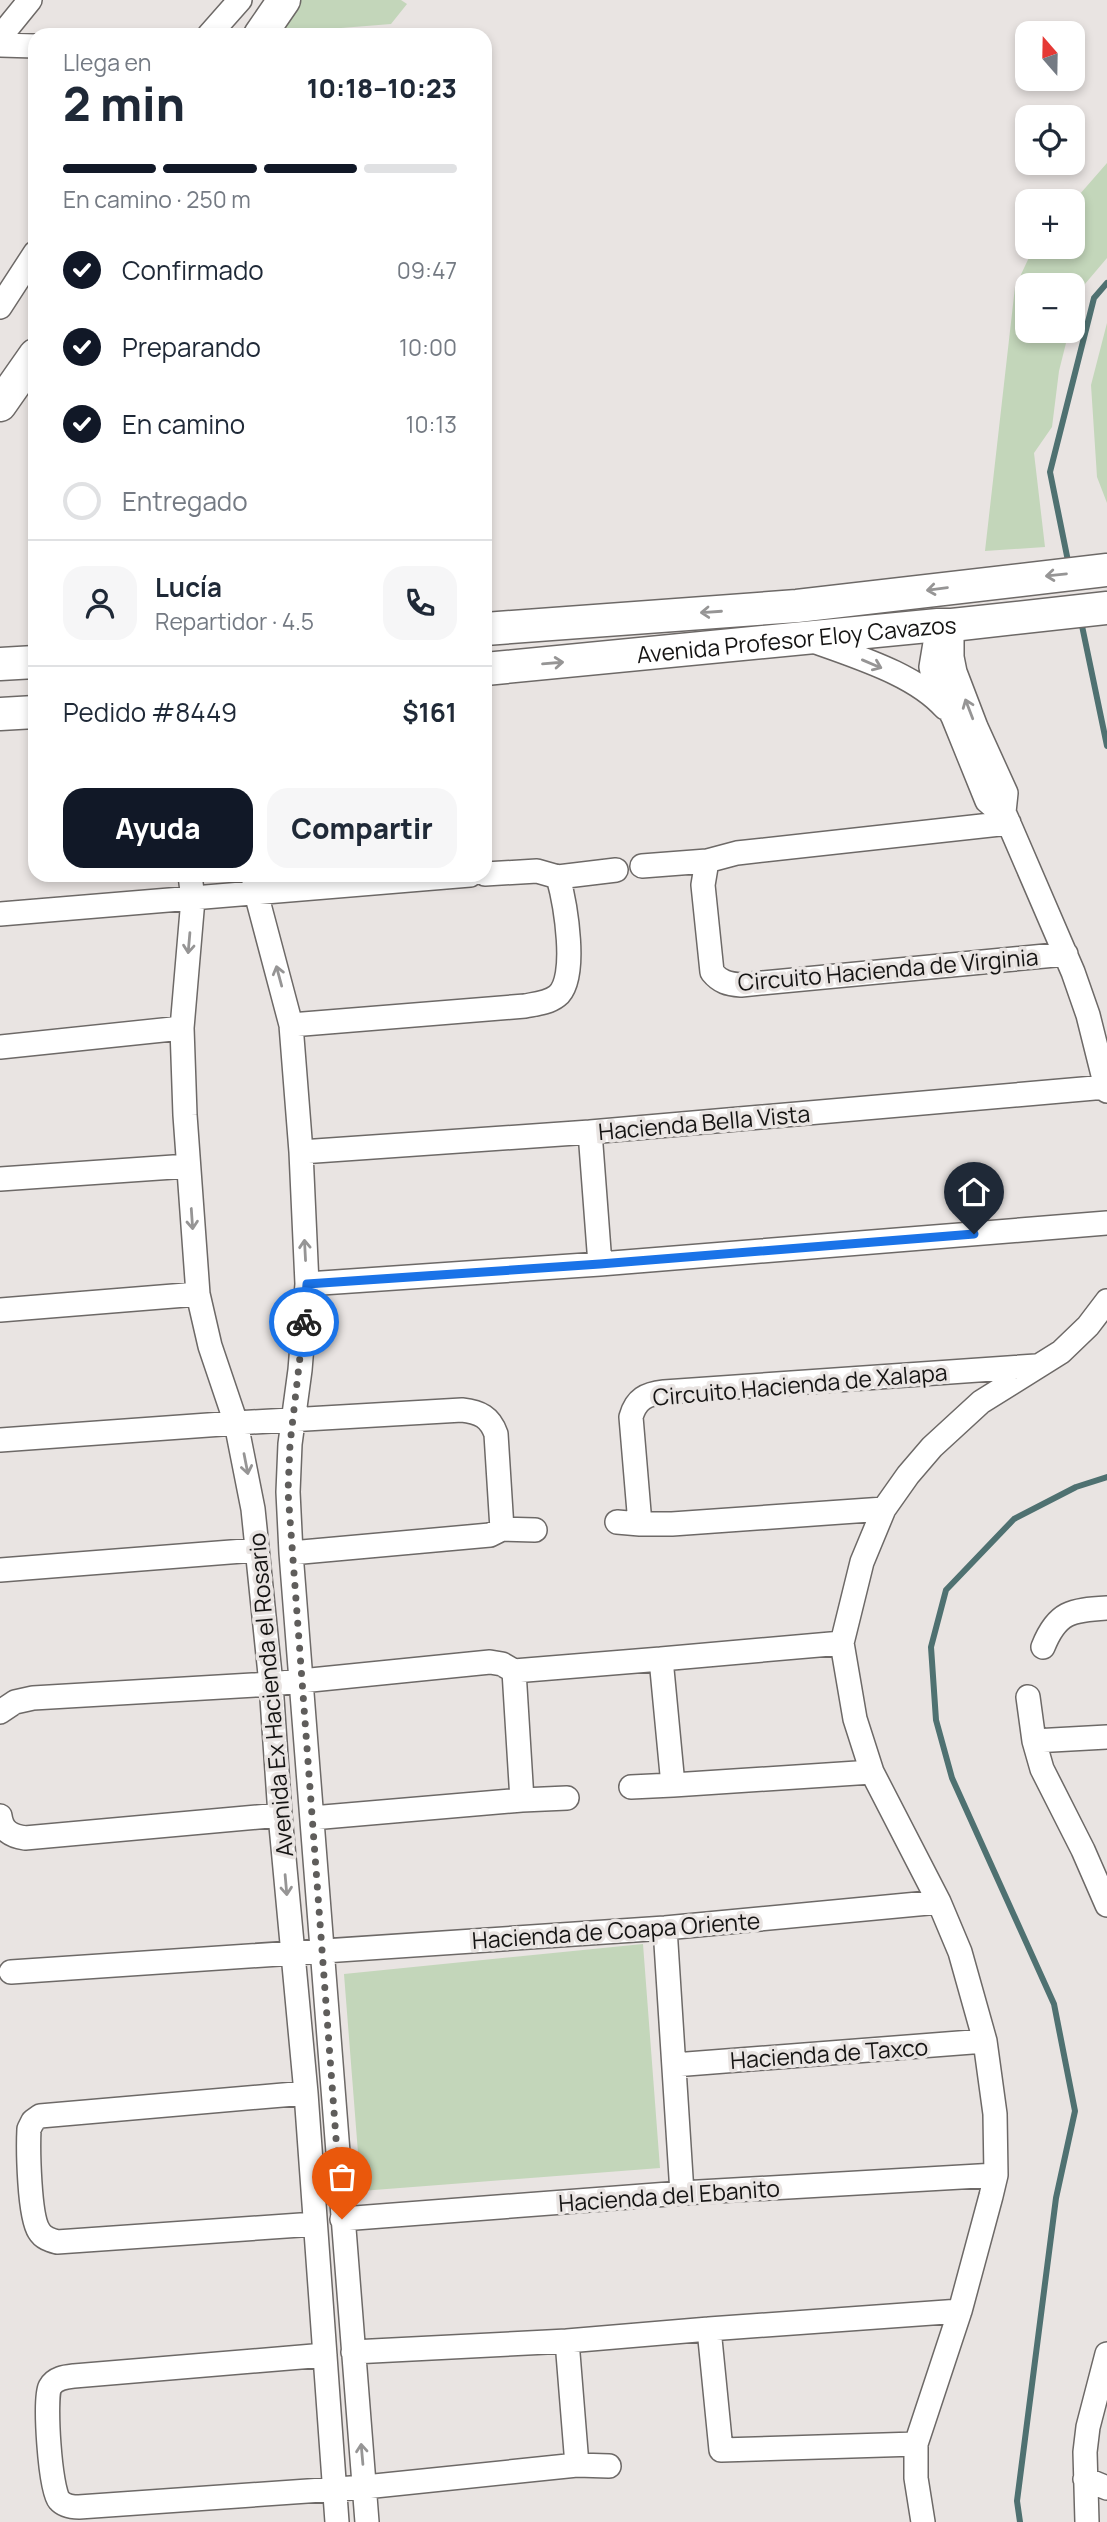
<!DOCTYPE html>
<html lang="es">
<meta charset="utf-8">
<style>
:root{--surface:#fff;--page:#f6f6f7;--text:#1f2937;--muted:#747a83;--line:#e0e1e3;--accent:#111827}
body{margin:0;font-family:Manrope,sans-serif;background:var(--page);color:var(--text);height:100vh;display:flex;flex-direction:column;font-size:26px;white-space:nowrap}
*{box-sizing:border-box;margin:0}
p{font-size:23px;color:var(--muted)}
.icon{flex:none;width:38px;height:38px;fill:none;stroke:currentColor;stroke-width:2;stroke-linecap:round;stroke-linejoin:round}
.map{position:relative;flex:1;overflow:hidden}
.drawer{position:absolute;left:28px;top:28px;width:464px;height:854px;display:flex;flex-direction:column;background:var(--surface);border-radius:21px;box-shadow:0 4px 10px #0003}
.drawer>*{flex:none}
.needle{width:46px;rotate:340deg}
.controls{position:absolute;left:1015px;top:21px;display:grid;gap:14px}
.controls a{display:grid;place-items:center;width:70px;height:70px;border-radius:14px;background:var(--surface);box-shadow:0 4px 10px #0003;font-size:35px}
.pin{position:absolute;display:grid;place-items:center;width:60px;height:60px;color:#fff;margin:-72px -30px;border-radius:50% 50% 50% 0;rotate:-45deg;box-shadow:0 0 7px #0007}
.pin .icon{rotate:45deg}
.courier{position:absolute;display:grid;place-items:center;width:70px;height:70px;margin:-35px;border:5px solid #1a73e8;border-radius:50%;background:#fff;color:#222;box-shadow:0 2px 9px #0007}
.summary em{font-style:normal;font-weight:800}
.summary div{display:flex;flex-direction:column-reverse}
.summary{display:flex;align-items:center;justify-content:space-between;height:119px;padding:0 35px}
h1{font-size:46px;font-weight:800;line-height:52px}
.bar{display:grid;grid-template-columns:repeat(4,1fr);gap:10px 7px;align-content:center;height:84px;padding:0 35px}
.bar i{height:9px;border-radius:5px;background:var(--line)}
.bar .active{background:var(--accent)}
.bar p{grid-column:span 4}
.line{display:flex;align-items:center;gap:18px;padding:0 35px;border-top:2px solid var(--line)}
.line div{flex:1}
.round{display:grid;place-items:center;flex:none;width:74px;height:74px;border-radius:21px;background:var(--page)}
ol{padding:0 35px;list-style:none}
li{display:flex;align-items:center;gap:21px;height:77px}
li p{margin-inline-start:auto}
li .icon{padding:7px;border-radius:50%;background:var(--accent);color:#fff;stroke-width:4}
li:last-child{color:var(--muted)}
li i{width:38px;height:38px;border:4px solid var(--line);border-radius:50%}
.primary-button{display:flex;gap:14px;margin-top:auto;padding:14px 35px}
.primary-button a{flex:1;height:80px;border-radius:21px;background:var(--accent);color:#fff;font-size:28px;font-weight:800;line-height:80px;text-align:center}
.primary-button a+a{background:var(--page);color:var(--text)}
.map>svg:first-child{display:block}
.green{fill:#c3d6ba}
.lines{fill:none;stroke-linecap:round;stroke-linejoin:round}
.stream{stroke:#4f7171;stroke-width:6}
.street-casing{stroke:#6d6967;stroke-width:26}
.secondary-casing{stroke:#6d6967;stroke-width:35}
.street{stroke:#fff;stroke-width:23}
.secondary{stroke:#fff;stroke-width:32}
.oneway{stroke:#969595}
.done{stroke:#5f5d5b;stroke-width:7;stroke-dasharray:0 12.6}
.route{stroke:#1a73e8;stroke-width:9}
.labels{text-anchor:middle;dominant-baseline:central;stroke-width:7;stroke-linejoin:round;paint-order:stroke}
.street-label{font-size:23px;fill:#151413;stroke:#e9e4e2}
</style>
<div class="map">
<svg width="1107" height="2522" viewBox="0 0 1107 2522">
<rect width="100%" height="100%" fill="#e9e4e2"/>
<path class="green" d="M 301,0 L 401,0 L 407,4 L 391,24 L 279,33 Z
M 1107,163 L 1107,258 L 1079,291 L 1073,316 L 1073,285 L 1027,285 L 1027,331 L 1069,331 L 1059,371 L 1052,427 L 1034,453 L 1045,547 L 985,551 L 1015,287 L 1034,247 L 1073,247 L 1073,202 Z
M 1107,323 L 1107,503 L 1097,477 L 1091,385 Z
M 643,1944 L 660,2168 L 361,2191 L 344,1974 Z"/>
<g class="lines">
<path class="stream" d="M 1069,566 L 1050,472 L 1094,298 L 1107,283
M 1081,621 L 1107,746
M 1020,2522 L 1017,2501 L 1056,2198 L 1075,2111 L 1054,2004 L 952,1778 L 936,1720 L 931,1647 L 946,1590 L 1014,1519 L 1076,1487 L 1107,1477"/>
<g class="street-casing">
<path id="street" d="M 209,35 L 240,0
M 0,37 L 30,0
M 0,45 L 35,46
M 0,307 L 35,253
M 938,625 L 931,667 L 934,680 L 953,717 L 987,801 L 994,807 L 1004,812
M 952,625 L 952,657 L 955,672 L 976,727 L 1006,793 L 1004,812 L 1073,972 L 1088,1015 L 1107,1091
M 811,640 C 853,656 914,673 945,708
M 1009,823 L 737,853 L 707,861 L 703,885 L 712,972 C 720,982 728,984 741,985 L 1066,954
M 642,866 L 707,861
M 190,875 L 193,899 L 182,1028 L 185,1115 L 198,1294 L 210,1346 L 236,1423 L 253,1509 L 271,1684 L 280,1815 L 306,2093 L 337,2522
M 253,875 L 256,893 L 291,1025 L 301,1152 L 307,1284 L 300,1370 L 290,1444 L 288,1492 L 291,1553 L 367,2522
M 558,877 L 616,870
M 0,914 L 470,875
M 291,1025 L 525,1006 C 535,1004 548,1003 557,996 C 579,979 565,902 558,877 L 537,871 L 485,874
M 0,1047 L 182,1028
M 590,1132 L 600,1264
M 301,1152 L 590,1132 L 1106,1087
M 0,1179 L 188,1166
M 307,1284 L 600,1264 L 1107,1223
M 0,1310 L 198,1294
M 0,1440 L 236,1423 L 462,1410 C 480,1412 490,1417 496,1434 L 502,1529 L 490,1535 L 291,1553
M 884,1509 L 672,1524 L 640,1524 L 631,1417 C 636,1399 646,1394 664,1392 L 1036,1366
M 617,1522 L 640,1524
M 502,1529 L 535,1530
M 0,1570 L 257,1550
M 842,1643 L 661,1659 L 673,1785 L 872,1772
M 1043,1647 C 1057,1612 1071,1610 1107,1608
M 514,1671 L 661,1659
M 1028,1697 L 1034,1741 L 1042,1769 L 1083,1850 L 1107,1905
M 0,1712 L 15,1702 L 33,1698 L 271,1684 L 490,1662 L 502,1664 L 514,1671 L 522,1800 L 312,1818
M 1034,1741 L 1107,1737
M 631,1787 L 673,1785
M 522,1800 L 567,1798
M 0,1816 C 2,1831 11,1836 25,1838 L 280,1815
M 665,1928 L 682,2193
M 11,1972 L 665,1928 L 939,1902
M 674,2065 L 985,2041
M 306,2093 L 40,2116 L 33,2121 L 29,2129 C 28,2149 29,2216 39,2231 C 43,2238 50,2240 57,2242 L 315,2224
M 342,2219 L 682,2193 L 996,2175
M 567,2341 L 709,2329
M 325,2355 L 74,2376 C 65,2377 55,2378 50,2387 C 44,2398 50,2490 59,2500 C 64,2506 72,2507 79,2507 L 365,2487 L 577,2465 L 567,2341 L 353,2352
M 916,2444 L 721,2450 L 709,2329 L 960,2311
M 577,2465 L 609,2466
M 1085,2479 L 1107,2488
M 923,2522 L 916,2478 L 916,2444 L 960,2311 L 991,2196 L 996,2175 L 995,2114 L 985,2041 L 960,1952 L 939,1902 L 872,1772 L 855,1719 L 842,1643 L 862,1562 L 884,1509 L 908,1475 L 932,1447 L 981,1402 L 1061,1352 L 1088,1326 L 1107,1301
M 1087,2522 L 1085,2452 L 1088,2427 L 1107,2354"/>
</g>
<g class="secondary-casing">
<g id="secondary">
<path d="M 260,35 L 284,0"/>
<path d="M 0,405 L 35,355"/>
<path d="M 485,629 L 797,606 L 1107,570"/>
<path d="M 0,664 L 35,662"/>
<path id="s1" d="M 485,669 L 938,625 L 952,625 L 1107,608"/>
<path d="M 0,714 L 35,712"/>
</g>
</g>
<use href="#street" class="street"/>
<use href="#secondary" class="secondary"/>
</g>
<defs><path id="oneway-shaft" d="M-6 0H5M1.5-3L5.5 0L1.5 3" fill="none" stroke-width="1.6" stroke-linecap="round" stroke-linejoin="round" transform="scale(1.75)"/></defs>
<g class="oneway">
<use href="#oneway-shaft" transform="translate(1056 575) rotate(174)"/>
<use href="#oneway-shaft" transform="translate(937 589) rotate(173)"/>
<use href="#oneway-shaft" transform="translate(711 612) rotate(176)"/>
<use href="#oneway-shaft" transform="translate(553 663) rotate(-5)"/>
<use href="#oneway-shaft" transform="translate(872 664) rotate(23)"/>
<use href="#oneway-shaft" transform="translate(969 709) rotate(-111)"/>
<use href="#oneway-shaft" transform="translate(189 943) rotate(95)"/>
<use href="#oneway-shaft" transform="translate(279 976) rotate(-105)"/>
<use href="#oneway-shaft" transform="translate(192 1219) rotate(86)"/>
<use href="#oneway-shaft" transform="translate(305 1250) rotate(-93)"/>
<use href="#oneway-shaft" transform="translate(246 1464) rotate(79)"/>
<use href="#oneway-shaft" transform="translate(286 1885) rotate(85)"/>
<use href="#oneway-shaft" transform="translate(362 2454) rotate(-95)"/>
</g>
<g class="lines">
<path class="done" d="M 304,1322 L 290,1444 L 288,1492 L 342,2219"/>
<path class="route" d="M 304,1322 L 307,1284 L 600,1264 L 974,1234"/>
</g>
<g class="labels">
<g class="street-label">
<text stroke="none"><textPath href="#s1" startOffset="313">Avenida Profesor Eloy Cavazos</textPath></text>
<text transform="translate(888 969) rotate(-5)">Circuito Hacienda de Virginia</text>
<text transform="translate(704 1122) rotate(-5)">Hacienda Bella Vista</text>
<text transform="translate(800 1384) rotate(-5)">Circuito Hacienda de Xalapa</text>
<text transform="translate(270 1695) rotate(-95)">Avenida Ex Hacienda el Rosario</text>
<text transform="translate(616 1930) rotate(-4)">Hacienda de Coapa Oriente</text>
<text transform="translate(829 2053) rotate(-4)">Hacienda de Taxco</text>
<text transform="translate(669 2195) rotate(-4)">Hacienda del Ebanito</text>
</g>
</g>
</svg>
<div class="controls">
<a><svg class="needle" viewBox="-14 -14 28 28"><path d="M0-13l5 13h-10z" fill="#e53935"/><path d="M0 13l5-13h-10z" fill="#747a83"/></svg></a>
<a><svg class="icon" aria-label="locate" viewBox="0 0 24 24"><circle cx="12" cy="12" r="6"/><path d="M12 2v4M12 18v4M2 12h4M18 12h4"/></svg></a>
<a>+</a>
<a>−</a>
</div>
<div class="pin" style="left:342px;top:2219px;background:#ea580c"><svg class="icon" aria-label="bag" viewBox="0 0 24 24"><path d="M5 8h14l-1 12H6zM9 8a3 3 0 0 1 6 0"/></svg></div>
<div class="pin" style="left:974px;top:1234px;background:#1f2937"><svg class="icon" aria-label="home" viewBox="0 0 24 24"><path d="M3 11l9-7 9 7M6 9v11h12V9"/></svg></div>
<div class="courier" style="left:304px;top:1322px"><svg class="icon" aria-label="bike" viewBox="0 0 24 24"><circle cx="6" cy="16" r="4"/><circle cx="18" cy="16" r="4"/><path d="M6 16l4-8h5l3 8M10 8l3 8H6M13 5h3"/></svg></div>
<section class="drawer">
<div class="summary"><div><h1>2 min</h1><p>Llega en</p></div><em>10:18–10:23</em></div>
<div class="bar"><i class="active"></i><i class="active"></i><i class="active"></i><i></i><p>En camino · 250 m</p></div>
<ol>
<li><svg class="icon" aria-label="check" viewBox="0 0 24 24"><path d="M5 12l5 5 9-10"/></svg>Confirmado<p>09:47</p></li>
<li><svg class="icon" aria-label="check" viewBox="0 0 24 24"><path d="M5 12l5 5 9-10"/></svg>Preparando<p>10:00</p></li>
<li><svg class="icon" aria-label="check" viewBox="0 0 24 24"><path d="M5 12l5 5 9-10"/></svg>En camino<p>10:13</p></li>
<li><i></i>Entregado</li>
</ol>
<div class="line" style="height:126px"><a class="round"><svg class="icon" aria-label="person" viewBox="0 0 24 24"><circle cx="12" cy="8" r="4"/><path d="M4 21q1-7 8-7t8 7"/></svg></a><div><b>Lucía</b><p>Repartidor · 4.5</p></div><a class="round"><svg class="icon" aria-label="phone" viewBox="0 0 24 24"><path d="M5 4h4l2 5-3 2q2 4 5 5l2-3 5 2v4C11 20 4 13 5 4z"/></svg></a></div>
<div class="line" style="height:91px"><div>Pedido #8449</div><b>$161</b></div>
<div class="primary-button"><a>Ayuda</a><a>Compartir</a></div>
</section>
</div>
